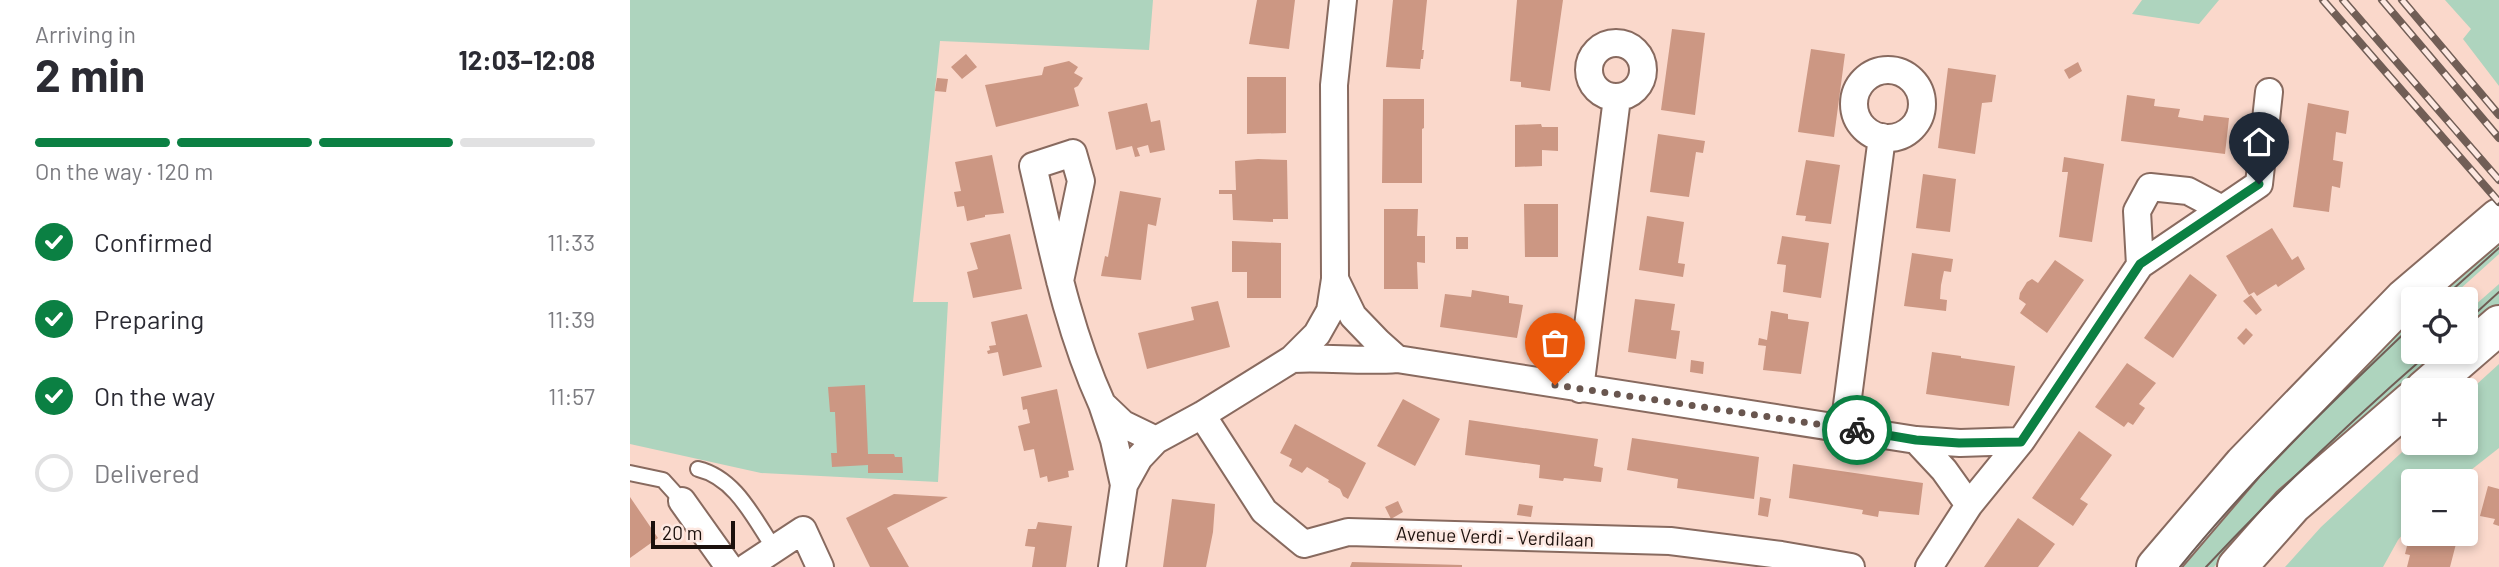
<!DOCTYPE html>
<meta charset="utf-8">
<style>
:root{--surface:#fff;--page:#f2f2f3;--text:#2b2b33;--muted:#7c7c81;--line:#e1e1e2;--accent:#0b8043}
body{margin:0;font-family:Barlow,sans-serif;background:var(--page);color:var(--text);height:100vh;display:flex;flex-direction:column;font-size:26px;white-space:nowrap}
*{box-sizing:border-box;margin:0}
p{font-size:23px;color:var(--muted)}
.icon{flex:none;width:38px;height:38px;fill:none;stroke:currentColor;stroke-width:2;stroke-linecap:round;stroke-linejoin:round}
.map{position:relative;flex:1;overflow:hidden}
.panel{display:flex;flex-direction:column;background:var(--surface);width:630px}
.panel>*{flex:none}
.fabs{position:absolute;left:1771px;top:287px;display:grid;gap:14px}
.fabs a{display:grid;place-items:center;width:77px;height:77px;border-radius:7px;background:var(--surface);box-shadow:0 4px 10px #0003;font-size:35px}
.scale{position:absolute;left:21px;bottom:18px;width:84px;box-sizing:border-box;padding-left:7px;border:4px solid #1b100c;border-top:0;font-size:19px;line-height:24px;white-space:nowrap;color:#1b100c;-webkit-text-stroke:5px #fde8e1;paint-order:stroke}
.pin{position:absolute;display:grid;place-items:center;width:60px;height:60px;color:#fff;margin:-72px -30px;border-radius:50% 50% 50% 0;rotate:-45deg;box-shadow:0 0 7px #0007}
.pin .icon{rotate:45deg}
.courier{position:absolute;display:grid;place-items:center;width:70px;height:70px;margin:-35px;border:5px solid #0b8043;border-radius:50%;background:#fff;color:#222;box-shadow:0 2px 9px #0007}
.summary em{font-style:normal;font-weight:700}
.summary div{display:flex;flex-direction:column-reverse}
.summary{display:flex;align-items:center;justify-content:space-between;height:119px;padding:0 35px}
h1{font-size:46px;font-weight:700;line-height:52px}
.bar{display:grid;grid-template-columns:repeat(4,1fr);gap:10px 7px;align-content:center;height:84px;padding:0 35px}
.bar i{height:9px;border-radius:5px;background:var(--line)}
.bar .on{background:var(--accent)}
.bar p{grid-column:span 4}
ol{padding:0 35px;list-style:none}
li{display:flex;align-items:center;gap:21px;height:77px}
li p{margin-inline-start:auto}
li .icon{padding:7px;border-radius:50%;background:var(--accent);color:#fff;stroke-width:4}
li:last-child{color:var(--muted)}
li i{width:38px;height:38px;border:4px solid var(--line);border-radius:50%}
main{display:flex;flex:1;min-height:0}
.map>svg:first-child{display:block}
.green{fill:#aed4be}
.building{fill:#cc9783}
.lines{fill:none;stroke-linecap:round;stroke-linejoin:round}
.lane-casing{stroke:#886a5f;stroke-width:18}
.street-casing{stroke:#886a5f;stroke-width:30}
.secondary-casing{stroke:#886a5f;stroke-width:42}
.lane{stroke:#fff;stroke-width:14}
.street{stroke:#fff;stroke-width:26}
.secondary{stroke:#fff;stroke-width:38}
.tram{stroke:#715e56;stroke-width:2}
.rail-casing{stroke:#715e56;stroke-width:8}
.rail{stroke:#fde8e1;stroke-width:5;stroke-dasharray:16;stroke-linecap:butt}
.done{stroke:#69564f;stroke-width:7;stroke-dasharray:0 12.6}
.route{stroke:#0b8043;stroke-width:9}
.labels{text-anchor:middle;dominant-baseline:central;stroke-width:5;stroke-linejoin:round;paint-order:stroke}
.street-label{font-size:19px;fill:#1b100c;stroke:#fde8e1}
</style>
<main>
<section class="panel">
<div class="summary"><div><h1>2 min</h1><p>Arriving in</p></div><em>12:03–12:08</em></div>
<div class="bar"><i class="on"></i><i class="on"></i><i class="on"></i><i></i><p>On the way · 120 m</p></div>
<ol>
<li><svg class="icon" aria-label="check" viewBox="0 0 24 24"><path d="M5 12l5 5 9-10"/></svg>Confirmed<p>11:33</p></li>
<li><svg class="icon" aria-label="check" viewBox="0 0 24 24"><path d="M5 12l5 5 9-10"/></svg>Preparing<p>11:39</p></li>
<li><svg class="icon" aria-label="check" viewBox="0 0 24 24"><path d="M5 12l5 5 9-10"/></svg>On the way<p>11:57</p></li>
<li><i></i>Delivered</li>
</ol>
</section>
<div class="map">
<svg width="1869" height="567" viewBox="0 0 1869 567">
<rect width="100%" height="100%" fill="#fad8cb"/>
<path class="green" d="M 0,0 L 523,0 L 519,50 L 310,41 L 283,302 L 318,302 L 308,482 L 131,473 L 0,444 Z
M 1512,0 L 1589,0 L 1569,24 L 1502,14 Z
M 1815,0 L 1869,0 L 1869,86 L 1833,39 L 1841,29 Z
M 1869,237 L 1869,254 L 1819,299 L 1794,299 Z
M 1869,284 L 1869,304 L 1836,336 L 1836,313 Z
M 1779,313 L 1783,318 L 1783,352 L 1813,352 L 1614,534 L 1584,567 L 1543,567 Z
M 1869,364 L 1869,448 L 1827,481 L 1783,481 L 1783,522 L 1768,540 L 1753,567 L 1655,567 L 1691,527 L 1783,442 L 1836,443 L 1836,394 Z"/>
<path class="building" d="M 627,0 L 665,0 L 659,49 L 619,44 Z
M 763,0 L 797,0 L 792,50 L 794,50 L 793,59 L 791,59 L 790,69 L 756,67 Z
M 887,0 L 933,0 L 920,91 L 891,87 L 891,82 L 880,81 Z
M 1042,29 L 1075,33 L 1065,115 L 1031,110 Z
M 1181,49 L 1215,54 L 1204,137 L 1168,132 Z
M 336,54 L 347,67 L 332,79 L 321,67 Z
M 439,61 L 448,67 L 444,73 L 453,78 L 448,86 L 444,88 L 449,106 L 366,127 L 355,85 L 412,75 L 414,67 Z
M 1448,62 L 1452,71 L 1439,79 L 1434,70 Z
M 1318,68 L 1366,75 L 1362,102 L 1352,103 L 1345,154 L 1308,148 Z
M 617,77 L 656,77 L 656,133 L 617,134 Z
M 307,78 L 318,79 L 316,92 L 305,91 Z
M 1497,95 L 1525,99 L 1524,106 L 1550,109 L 1548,117 L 1573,121 L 1574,115 L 1599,118 L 1595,154 L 1491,141 Z
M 753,99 L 794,99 L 794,128 L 792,129 L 792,183 L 752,183 Z
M 517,103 L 521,122 L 530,120 L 535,150 L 520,153 L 518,145 L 507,148 L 510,156 L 505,157 L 502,146 L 486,150 L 478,112 Z
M 1678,103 L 1719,111 L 1716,134 L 1706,132 L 1703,160 L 1713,162 L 1710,188 L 1702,186 L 1699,212 L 1663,207 Z
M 911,124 L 912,127 L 928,127 L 928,151 L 912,150 L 912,166 L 885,167 L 885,125 Z
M 1028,134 L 1075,141 L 1073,153 L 1066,152 L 1059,197 L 1020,192 Z
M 362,155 L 374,213 L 355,215 L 355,217 L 337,221 L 334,206 L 327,207 L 324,192 L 331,191 L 325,162 Z
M 1434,157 L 1474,164 L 1462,242 L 1429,237 L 1438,172 L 1432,172 Z
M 628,159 L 657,160 L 658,219 L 643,219 L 643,222 L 603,220 L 602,194 L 589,194 L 589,190 L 606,190 L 605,161 Z
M 1176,160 L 1210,165 L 1201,224 L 1175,221 L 1176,216 L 1166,215 Z
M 1293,174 L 1326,179 L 1320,232 L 1286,228 Z
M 490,191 L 531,198 L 526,226 L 518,224 L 511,280 L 471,276 L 475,256 L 478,257 Z
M 894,204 L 928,204 L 928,257 L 895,257 Z
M 754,209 L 788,209 L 787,236 L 795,236 L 795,263 L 787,262 L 788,289 L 754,289 Z
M 1017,216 L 1054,222 L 1048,263 L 1055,264 L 1053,277 L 1009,270 Z
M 1642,228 L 1662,260 L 1668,256 L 1675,269 L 1648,287 L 1646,284 L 1627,296 L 1624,292 L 1619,295 L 1596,256 Z
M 380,234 L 392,289 L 343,298 L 337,272 L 348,269 L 340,243 Z
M 1152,236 L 1199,243 L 1191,298 L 1153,292 L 1156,265 L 1147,264 Z
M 826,237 L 838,237 L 838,249 L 826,249 Z
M 602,241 L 651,243 L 651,298 L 617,298 L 617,272 L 602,272 Z
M 1282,253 L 1323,259 L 1321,272 L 1314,271 L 1311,285 L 1310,299 L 1317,300 L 1316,311 L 1274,306 Z
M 1425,260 L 1454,280 L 1417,333 L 1390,313 L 1396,304 L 1389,299 L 1390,293 L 1397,282 L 1402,279 L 1408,283 Z
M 1560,274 L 1587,295 L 1543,358 L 1514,338 Z
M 842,290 L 879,296 L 879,303 L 893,305 L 887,338 L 810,327 L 815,294 L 841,297 Z
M 1621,295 L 1632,310 L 1626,315 L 1613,301 Z
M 1005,299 L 1045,304 L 1041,330 L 1050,331 L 1046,359 L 998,352 Z
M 588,301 L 600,347 L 517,369 L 508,333 L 564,320 L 561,307 Z
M 1141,311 L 1158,314 L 1158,319 L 1179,322 L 1171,374 L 1133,370 L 1136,346 L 1128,345 L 1129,338 L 1137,340 Z
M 397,314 L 412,367 L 373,376 L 368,352 L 358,354 L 357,351 L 360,350 L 359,346 L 366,345 L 361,322 Z
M 1616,328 L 1623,335 L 1614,345 L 1607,338 Z
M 1302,352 L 1331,356 L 1331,358 L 1385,366 L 1379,406 L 1296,394 Z
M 1061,360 L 1074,362 L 1073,374 L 1060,372 Z
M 1497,363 L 1526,383 L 1509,404 L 1515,408 L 1503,425 L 1498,422 L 1494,427 L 1465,407 Z
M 235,385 L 238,454 L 264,454 L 265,457 L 272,457 L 273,473 L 238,473 L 238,465 L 202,467 L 201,453 L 207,453 L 205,412 L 200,412 L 198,387 Z
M 427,389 L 444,470 L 438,471 L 439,477 L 418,482 L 417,476 L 410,478 L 404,449 L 394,451 L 388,426 L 400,423 L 397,409 L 393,410 L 391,397 Z
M 773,399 L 810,419 L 785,466 L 747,446 Z
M 839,420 L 968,439 L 964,466 L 973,468 L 971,482 L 934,478 L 933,481 L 909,478 L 910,465 L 835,455 Z
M 665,424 L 736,463 L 718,499 L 713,496 L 710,489 L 698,482 L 699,480 L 677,467 L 672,473 L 659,466 L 662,459 L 650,453 Z
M 1449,431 L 1482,455 L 1450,499 L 1458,504 L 1443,526 L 1402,498 Z
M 1002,438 L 1129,457 L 1124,499 L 1047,488 L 1048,479 L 997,470 Z
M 1163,464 L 1293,483 L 1289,515 L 1249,511 L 1248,517 L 1232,514 L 1233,510 L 1159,498 Z
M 1858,486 L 1869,489 L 1869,526 L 1863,524 L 1865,519 L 1850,516 Z
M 264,494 L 318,497 L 257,528 L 279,567 L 240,567 L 216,518 Z
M 0,497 L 28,538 L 0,558 Z
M 1130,497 L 1141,499 L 1138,517 L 1128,515 Z
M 542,499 L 585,504 L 583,532 L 576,567 L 533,567 Z
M 768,501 L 773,512 L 761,519 L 755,507 Z
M 889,504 L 903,506 L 901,517 L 887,515 Z
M 1388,518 L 1425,544 L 1408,567 L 1354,567 Z
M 408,522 L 442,526 L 436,567 L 402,567 L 405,547 L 395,546 L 398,529 L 406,529 Z
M 1782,526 L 1783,534 L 1802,534 L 1827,540 L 1820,567 L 1777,567 L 1780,555 L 1775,554 Z
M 722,562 L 832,565 L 832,567 L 720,567 Z"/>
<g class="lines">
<g class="lane-casing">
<path id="lane" d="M 68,469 C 106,478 124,519 144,548
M 0,473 L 33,480 L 52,501"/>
</g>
<g class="street-casing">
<path id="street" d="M959 70a27 27 0 1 1 54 0a27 27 0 1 1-54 0Z
M1224 104a34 34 0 1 1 68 0a34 34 0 1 1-68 0Z
M 1510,265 L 1507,211 L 1520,187 L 1558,191 L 1592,209
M 705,279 L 704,85 L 713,0
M 430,281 L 451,181 L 443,153 L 403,166 C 422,247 437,327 472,404
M 767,359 L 1286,440 L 1330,443 L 1391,441
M 950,389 L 987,98
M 572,415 L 634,511 L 674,544
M 1214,428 L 1252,137
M 1286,440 L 1314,470 L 1339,505
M 494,485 L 484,440 L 472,404 L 493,424 L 526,440
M 52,501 L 99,567
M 674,544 L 718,532 L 1040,541 L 1151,555 L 1221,567
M 117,567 L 173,530 L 190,567
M 482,567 L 494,485 L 509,458 L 526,440 L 572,415 L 662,359 L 687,334 L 700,311 L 705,279 L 723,316 L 748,342 L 767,359 C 732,362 698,357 662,359
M 1299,567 L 1339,505 L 1391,441 L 1510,265 L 1629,184 L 1639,92"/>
</g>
<g class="secondary-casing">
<path id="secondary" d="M 1794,390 L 1869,325
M 1526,567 L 1614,464 L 1774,299 L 1869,218
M 1607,567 L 1662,505 L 1783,400"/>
</g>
<use href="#lane" class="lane"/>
<use href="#street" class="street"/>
<use href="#secondary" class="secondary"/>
<path class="tram" d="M 1812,299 L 1869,248
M 1836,322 L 1869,292
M 1550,567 C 1620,480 1702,402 1783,325
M 1576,567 C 1647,491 1722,420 1800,352"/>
<g class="rail-casing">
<path id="rail" d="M 1693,0 L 1869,202
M 1713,0 L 1869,180
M 1752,0 L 1869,138
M 1772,0 L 1869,115"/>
</g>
<use href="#rail" class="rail"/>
</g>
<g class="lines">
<path class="done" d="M 925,385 L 1227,430"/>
<path class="route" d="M 1227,430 L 1286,440 L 1329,443 L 1391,442 L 1510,264 L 1629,184"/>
</g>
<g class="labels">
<g class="street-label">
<text transform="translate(865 536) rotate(2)">Avenue Verdi - Verdilaan</text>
</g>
</g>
</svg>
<div class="fabs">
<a><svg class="icon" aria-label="locate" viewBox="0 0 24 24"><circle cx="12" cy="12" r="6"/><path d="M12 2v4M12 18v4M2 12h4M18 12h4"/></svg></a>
<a>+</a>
<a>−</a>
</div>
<div class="scale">20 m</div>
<div class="pin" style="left:925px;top:385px;background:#ea580c"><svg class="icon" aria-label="bag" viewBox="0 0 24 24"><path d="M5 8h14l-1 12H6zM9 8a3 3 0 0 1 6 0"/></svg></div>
<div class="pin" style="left:1629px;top:184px;background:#1f2937"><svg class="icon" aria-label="home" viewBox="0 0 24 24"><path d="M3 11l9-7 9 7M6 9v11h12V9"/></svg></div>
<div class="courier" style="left:1227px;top:430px"><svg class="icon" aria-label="bike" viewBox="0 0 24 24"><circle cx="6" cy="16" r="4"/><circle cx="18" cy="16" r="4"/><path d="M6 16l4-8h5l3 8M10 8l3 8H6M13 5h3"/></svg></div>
</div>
</main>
